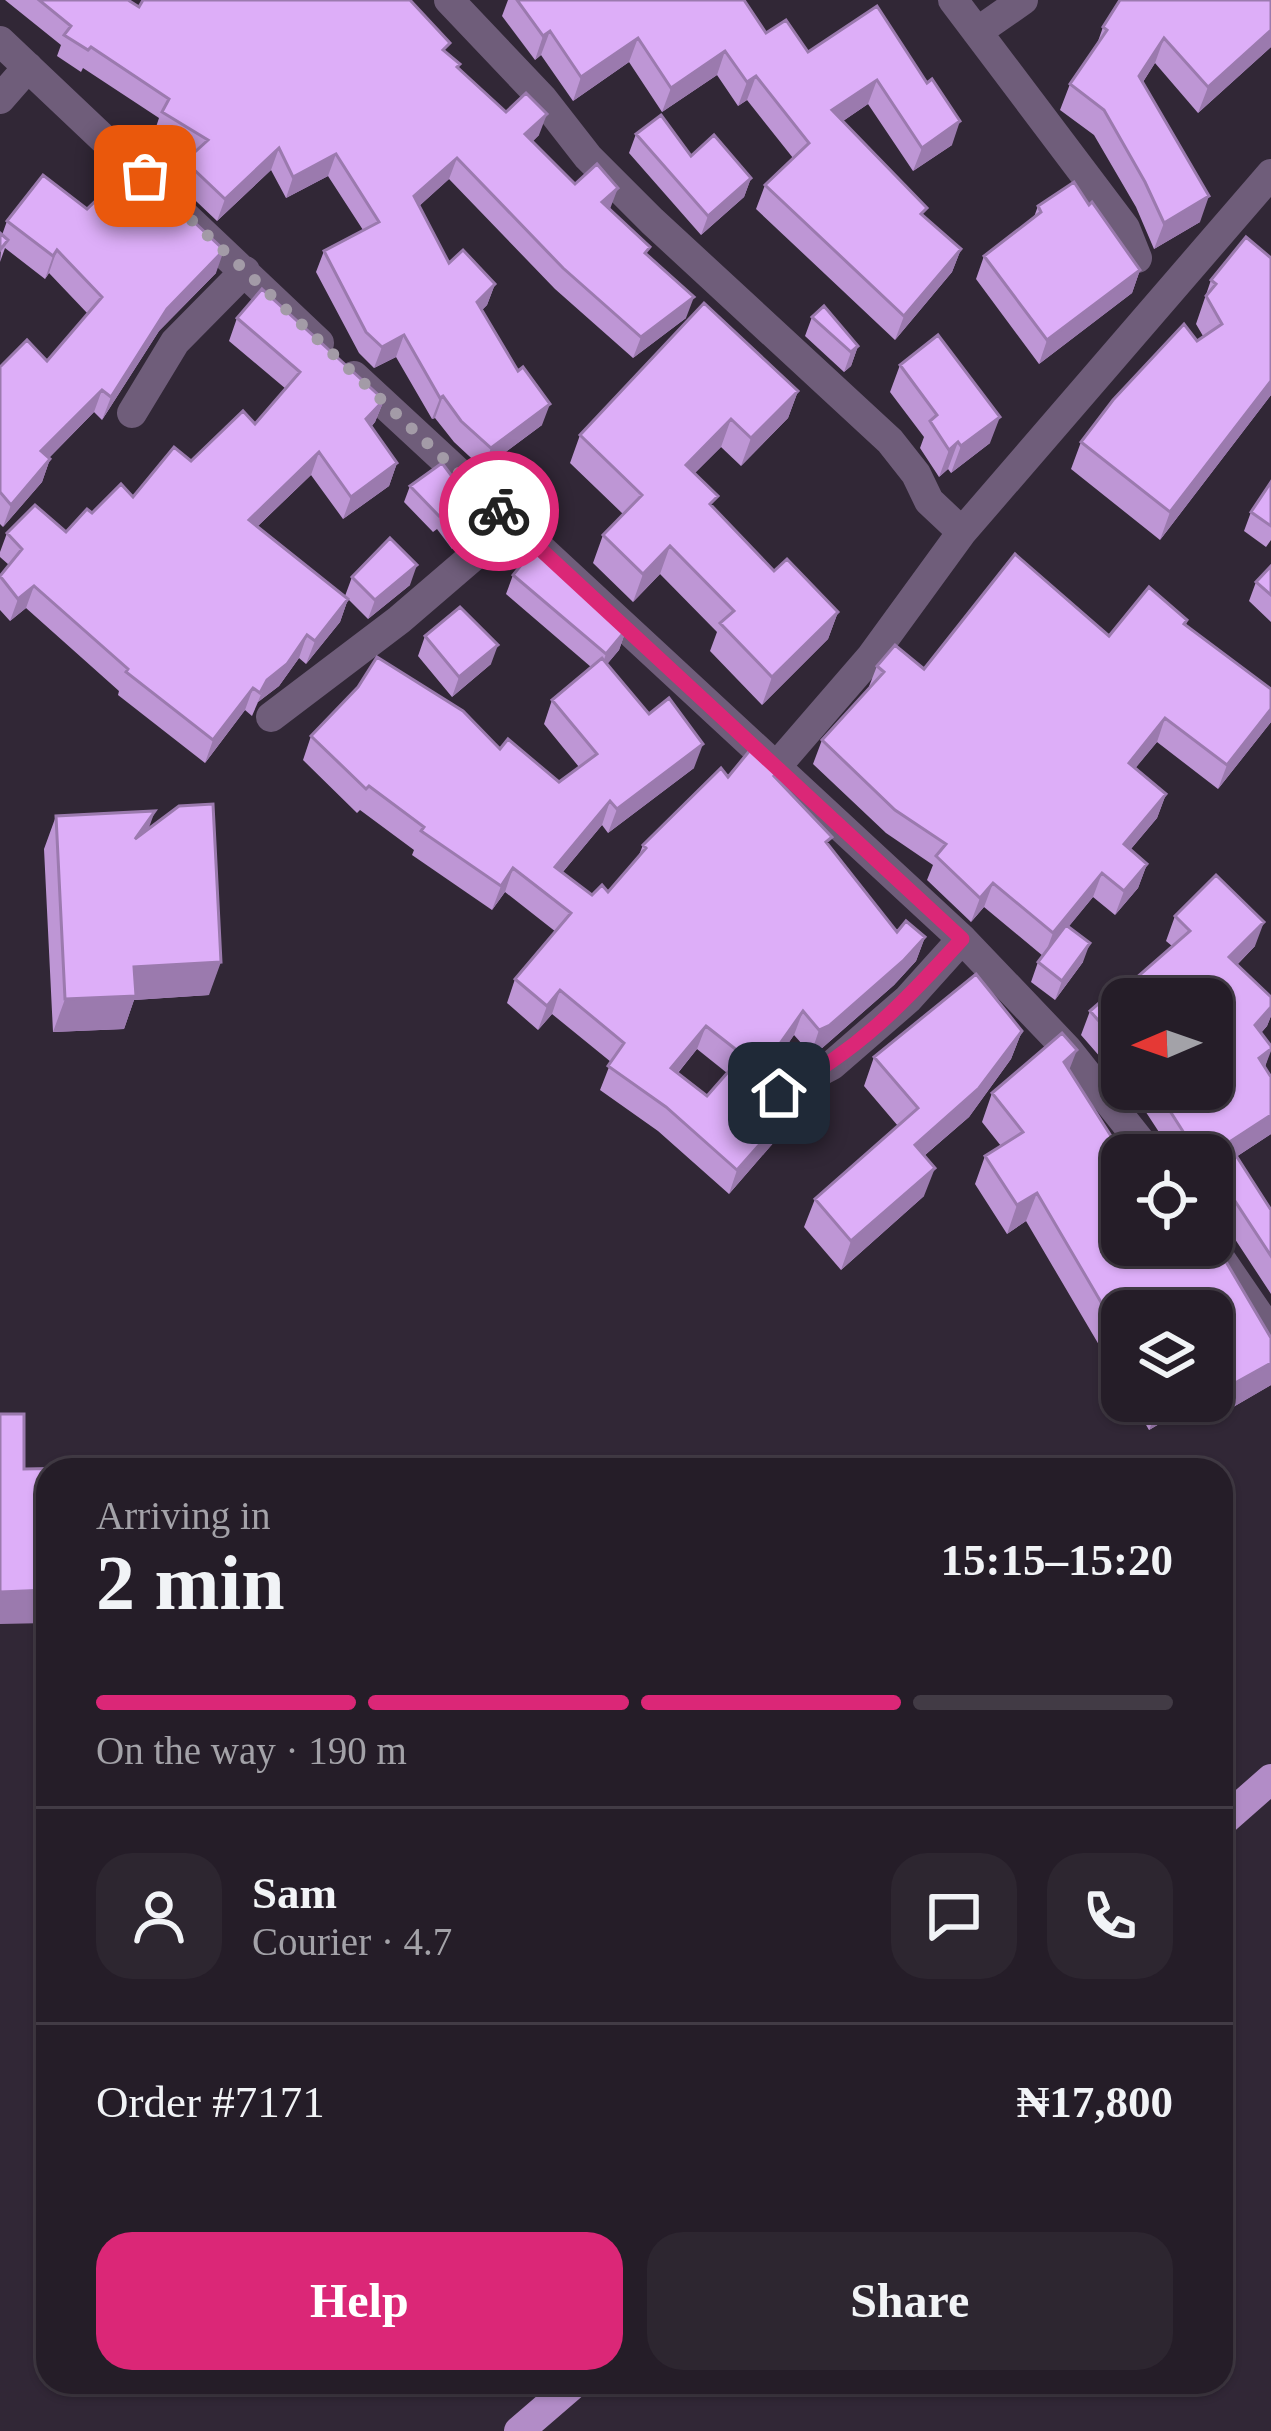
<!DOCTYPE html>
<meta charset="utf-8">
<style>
:root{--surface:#251d28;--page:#2d2630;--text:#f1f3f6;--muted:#a3a2a8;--line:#423b45;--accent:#db2777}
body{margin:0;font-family:"Times New Roman",serif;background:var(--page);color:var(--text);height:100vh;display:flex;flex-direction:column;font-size:45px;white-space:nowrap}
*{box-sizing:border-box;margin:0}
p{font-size:39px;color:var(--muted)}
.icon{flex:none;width:66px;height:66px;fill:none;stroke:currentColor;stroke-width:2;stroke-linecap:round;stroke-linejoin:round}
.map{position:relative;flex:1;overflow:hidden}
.details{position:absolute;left:36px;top:1458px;width:1197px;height:936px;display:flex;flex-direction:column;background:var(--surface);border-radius:36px;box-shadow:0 3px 9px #0004,0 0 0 3px var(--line)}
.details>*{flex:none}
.needle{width:78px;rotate:268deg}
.controls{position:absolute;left:1101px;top:978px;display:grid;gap:24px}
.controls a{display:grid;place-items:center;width:132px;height:132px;border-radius:24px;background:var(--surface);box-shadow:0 3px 9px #0004,0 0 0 3px var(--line);font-size:60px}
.pin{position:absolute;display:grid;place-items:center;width:102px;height:102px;color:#fff;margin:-51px;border-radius:24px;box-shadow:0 6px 18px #0006}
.courier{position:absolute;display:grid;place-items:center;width:120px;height:120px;margin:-60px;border:9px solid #db2777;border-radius:50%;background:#fff;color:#222;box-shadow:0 3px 15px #0007}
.head em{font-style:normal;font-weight:800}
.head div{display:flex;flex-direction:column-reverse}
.head{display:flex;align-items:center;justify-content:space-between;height:204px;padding:0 60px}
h1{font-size:78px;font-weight:800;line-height:90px}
.bar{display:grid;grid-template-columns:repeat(4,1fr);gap:18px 12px;align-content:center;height:144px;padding:0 60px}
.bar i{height:15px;border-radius:9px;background:var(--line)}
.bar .selected{background:var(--accent)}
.bar p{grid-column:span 4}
.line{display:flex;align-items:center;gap:30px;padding:0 60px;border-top:3px solid var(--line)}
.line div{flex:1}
.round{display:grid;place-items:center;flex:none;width:126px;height:126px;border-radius:36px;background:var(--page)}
.cta{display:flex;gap:24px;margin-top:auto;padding:24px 60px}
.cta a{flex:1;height:138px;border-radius:36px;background:var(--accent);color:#fff;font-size:48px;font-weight:800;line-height:138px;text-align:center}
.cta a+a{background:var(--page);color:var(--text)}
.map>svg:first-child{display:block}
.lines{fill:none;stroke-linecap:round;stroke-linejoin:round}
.minor{stroke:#6f5d7a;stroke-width:30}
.major{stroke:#b28cc7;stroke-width:30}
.wall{fill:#be96d5;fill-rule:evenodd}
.shaded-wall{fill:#9b7aae}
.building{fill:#ddaef8;stroke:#9b7aae;stroke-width:3;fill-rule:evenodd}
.done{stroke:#a39ba7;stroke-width:12;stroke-dasharray:0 21.6}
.route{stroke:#db2777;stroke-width:15}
</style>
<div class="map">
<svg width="1271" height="2431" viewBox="0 0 1271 2431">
<rect width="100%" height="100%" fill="#312736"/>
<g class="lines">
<path class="minor" d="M 449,0 L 542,98 L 588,157 L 652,221 L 890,441 L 916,474 L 929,501 L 962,532
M 953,0 L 1125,228 L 1137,258
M 977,32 L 1023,0
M 0,41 L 319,343
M 0,99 L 28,67
M 354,376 L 962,939 L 1067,1049 L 1151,1155
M 132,413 L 175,342 L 245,271
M 271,717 L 399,620 L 512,523
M 775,768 L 871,657 L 962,532 L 1271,174
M 779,1093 L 832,1065 L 908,999 L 962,939
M 1211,1245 L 1271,1333"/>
<path class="major" d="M 1221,1823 L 1271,1779
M 519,2431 L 576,2382"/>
</g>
<path class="wall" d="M 5,0 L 128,0 L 139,7 L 447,53 L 460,64 L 458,68 L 506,112 L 539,135 L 532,142 L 575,184 L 610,210 L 647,256 L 686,318 L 633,358 L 555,289 L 449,179 L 419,206 L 449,263 L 495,284 L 487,305 L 482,310 L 542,425 L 483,469 L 454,442 L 435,418 L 432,419 L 396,357 L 374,368 L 359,353 L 316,272 L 324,251 L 363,230 L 328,176 L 286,198 L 271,170 L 217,221 L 177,183 L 185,161 L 191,156 L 154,133 L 159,118 L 83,68 L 81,72 L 57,56 L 61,45 Z
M 508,0 L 744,0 L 766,33 L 808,52 L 877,6 L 952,145 L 913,171 L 868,104 L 843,121 L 924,217 L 961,249 L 952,272 L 895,340 L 756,209 L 765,185 L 793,158 L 747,100 L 738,106 L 717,75 L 662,112 L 629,62 L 573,101 L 541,55 L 535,60 L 502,16 Z
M 1271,0 L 1271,47 L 1198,113 L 1155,63 L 1143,82 L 1200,222 L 1154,249 L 1136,207 L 1094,135 L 1060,110 L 1070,84 L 1096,47 L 1103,27 Z
M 636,134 L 751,178 L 744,197 L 701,235 L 629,153 Z
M 1089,205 L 1140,270 L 1132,293 L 1039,364 L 976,279 L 984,256 L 1034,217 L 1038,206 Z
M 87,209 L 216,273 L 159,331 L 102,420 L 94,412 L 49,458 L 50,459 L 42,482 L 3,527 L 0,524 L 0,367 L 47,361 L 88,314 L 49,273 L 45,279 L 5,248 L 0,262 L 2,235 L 7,221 Z
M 1271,258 L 1271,395 L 1160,540 L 1071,469 L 1081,442 L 1203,336 L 1196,324 L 1211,280 Z
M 812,317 L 858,346 L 851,366 L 844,372 L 805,336 Z
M 237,318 L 384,400 L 375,422 L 371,427 L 397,463 L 389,486 L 343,519 L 311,475 L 258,526 L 345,596 L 352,577 L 410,585 L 368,619 L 348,599 L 340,622 L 306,664 L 299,658 L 279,686 L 258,702 L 252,716 L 245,710 L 205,763 L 118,695 L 119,691 L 26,608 L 10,621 L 0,610 L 0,576 L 9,565 L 0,557 L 0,552 L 7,533 L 66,532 L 92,513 L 133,497 L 255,424 L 286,389 L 229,341 Z
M 900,365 L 990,443 L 951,473 L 948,469 L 939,477 L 920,448 L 924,437 L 890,392 Z
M 798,391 L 788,418 L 741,466 L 721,447 L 695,473 L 713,508 L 774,571 L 838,612 L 828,639 L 762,705 L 710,651 L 717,632 L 660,574 L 633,602 L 593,563 L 603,535 L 623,514 L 570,463 L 580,435 Z
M 1271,482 L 1271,540 L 1266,547 L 1244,531 L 1251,512 Z
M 410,486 L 480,514 L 474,530 L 452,549 L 437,529 L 433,532 L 404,502 Z
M 1271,566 L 1271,622 L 1249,601 L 1256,582 Z
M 513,575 L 626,630 L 619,650 L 607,664 L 694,768 L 608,833 L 602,825 L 562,873 L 592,895 L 608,892 L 639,855 L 643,845 L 728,777 L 778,772 L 776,778 L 897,932 L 925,937 L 916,961 L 894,985 L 821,1049 L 811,1054 L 794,1035 L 760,1084 L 790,1110 L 781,1134 L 729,1194 L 658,1131 L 600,1090 L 611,1062 L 552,1014 L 538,1030 L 507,1003 L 515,979 L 556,932 L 505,892 L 492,910 L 412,855 L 414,850 L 360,810 L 357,813 L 303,760 L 311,736 L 500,749 L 559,782 L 579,767 L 544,724 L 552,700 L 591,667 L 506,594 ZM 697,1049 L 727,1073 L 707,1096 L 678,1073 Z
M 1187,620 L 1186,625 L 1271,689 L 1271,722 L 1218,789 L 1157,742 L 1135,768 L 1166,794 L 1157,818 L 1130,850 L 1147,864 L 1138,888 L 1115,915 L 1093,897 L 1068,927 L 1083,962 L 1055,1000 L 1031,982 L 1038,962 L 1043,956 L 984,907 L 971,922 L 927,880 L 933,865 L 886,833 L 813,764 L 822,740 L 868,689 L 877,666 L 924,669 Z
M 425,636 L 491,664 L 452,697 L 418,656 Z
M 56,816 L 149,829 L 209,995 L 134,1000 L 124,1029 L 53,1032 L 44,849 Z
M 1175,916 L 1255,946 L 1237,965 L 1271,997 L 1271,1016 L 1267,1026 L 1261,1033 L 1271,1046 L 1265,1067 L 1271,1077 L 1271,1134 L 1236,1157 L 1271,1210 L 1271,1294 L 1212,1204 L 1212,1155 L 1174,1155 L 1138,1100 L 1128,1089 L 1212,1089 L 1212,999 L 1122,999 L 1122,1082 L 1081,1035 L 1090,1011 L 1118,994 L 1172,946 L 1166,941 Z
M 1022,1031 L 1011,1059 L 969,1117 L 924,1156 L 924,1196 L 841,1270 L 804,1227 L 815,1199 L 898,1126 L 864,1086 L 874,1057 Z
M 1069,1070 L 1123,1155 L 1271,1338 L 1271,1385 L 1216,1417 L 1207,1401 L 1212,1401 L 1212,1311 L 1122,1311 L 1122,1384 L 1026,1221 L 1007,1234 L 975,1184 L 985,1156 L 1001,1146 L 982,1122 L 992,1093 Z
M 1132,1401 L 1198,1401 L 1149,1430 Z
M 48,2308 L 48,2374 L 45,2375 L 36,2329 L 44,2309 Z"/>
<path class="shaded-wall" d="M 1271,30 L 1271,47 L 1198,113 L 1208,87 Z
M 550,31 L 541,55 L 535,60 L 543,36 Z
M 638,38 L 629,62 L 573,101 L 581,77 Z
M 1164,38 L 1155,63 L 1130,102 L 1139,76 Z
M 725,51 L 717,75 L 662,112 L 671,88 Z
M 756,76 L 747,100 L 738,106 L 747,82 Z
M 877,80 L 868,104 L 824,134 L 832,110 Z
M 547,114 L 539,135 L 517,156 L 525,134 Z
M 960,121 L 952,145 L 913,171 L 922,148 Z
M 279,148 L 271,170 L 217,221 L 225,199 Z
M 336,154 L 328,176 L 286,198 L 293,177 Z
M 457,158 L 449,179 L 406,218 L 414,196 Z
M 751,178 L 744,197 L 701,235 L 708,216 Z
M 618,188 L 610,209 L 602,202 Z
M 1209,196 L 1200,222 L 1154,249 L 1164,223 Z
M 961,249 L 952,272 L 895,340 L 904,316 Z
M 57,250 L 49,273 L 45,279 L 53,256 Z
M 224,250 L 216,273 L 159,331 L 102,420 L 111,397 L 167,309 Z
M 1140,270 L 1132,293 L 1039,364 L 1047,340 Z
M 495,284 L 487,305 L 469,323 L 477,302 Z
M 694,297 L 686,318 L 633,358 L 641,337 Z
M 404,335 L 396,357 L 374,368 L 382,347 Z
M 858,346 L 851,366 L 844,372 L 851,352 Z
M 1271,381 L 1271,395 L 1160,540 L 1170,512 Z
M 102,390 L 94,412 L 33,474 L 41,451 Z
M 798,391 L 788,418 L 741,466 L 751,438 Z
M 443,396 L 435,418 L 432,419 L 440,398 Z
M 384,400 L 375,422 L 358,442 L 366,419 Z
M 550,404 L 542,425 L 483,469 L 491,448 Z
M 1000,417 L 990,443 L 951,473 L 961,446 Z
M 731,419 L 721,447 L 675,492 L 686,465 Z
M 958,442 L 948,469 L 939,477 L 949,450 Z
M 319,452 L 311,475 L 241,542 L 249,520 Z
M 50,459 L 42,482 L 3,527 L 11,505 Z
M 397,463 L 389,486 L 343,519 L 351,497 Z
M 480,514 L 474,530 L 452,549 L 458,533 Z
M 670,546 L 660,574 L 633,602 L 643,574 Z
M 417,565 L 410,585 L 368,619 L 375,600 Z
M 34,586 L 26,608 L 10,621 L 18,599 Z
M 348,599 L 340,622 L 306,664 L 315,641 Z
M 838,612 L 828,639 L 762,705 L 772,677 Z
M 626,630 L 619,650 L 599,674 L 606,654 Z
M 307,635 L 299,658 L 279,686 L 258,702 L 252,716 L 267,680 Z
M 498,645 L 491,664 L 452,697 L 459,677 Z
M 253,688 L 245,710 L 205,763 L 213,740 Z
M 1271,709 L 1271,722 L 1218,789 L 1227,765 Z
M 1165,718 L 1157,742 L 1120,787 L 1129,763 Z
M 703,744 L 694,768 L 608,833 L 617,809 Z
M 1166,794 L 1157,818 L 1115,868 L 1124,844 Z
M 610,801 L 602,825 L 547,891 L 555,867 Z
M 155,811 L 143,844 L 135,839 Z
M 1147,864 L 1138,888 L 1115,915 L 1124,891 Z
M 513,868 L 505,892 L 492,910 L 501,886 Z
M 1102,873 L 1093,897 L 1044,957 L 1053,933 Z
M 993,883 L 984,907 L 971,922 L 980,898 Z
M 1264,922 L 1255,946 L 1220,982 L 1229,957 Z
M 925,937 L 916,961 L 894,985 L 821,1049 L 811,1054 L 819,1030 Z
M 1090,943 L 1083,962 L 1055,1000 L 1062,981 Z
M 221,962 L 209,995 L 134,1000 L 124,1029 L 53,1032 L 65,999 L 134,967 Z
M 560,990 L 552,1014 L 538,1030 L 547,1006 Z
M 1271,1007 L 1271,1016 L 1267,1026 L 1246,1050 L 1255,1025 Z
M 803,1011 L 794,1035 L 747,1103 L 755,1079 Z
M 706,1026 L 697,1049 L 662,1092 L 671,1068 Z
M 1022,1031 L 1011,1059 L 969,1117 L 904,1173 L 915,1145 Z
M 1271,1049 L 1271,1051 L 1263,1072 L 1259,1058 Z
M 1077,1050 L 1066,1078 L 1064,1062 Z
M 790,1110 L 781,1134 L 729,1194 L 737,1170 Z
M 1271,1115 L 1271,1134 L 1219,1168 L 1228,1143 Z
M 935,1168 L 924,1196 L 841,1270 L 851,1241 Z
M 1037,1193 L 1026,1221 L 1007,1234 L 1017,1205 Z
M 1271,1363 L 1271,1385 L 1216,1417 L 1226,1388 Z
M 1161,1401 L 1198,1401 L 1149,1430 Z
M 48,1590 L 48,1623 L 0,1624 L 0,1592 Z"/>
<path class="building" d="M 39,0 L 128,0 L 139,7 L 143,0 L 410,0 L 450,43 L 443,50 L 460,64 L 457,67 L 506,112 L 526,93 L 547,114 L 525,134 L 575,184 L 597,164 L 618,188 L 602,202 L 650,247 L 645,253 L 694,297 L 641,337 L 563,268 L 457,158 L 414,196 L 449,263 L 463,250 L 495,284 L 477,302 L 518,371 L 523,367 L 550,404 L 491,448 L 461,421 L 443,396 L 440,398 L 404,335 L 382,347 L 366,332 L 324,251 L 379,222 L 336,154 L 293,177 L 279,148 L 225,199 L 185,161 L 208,140 L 162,112 L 169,99 L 91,47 L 88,50 L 64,35 L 71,26 Z
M 517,0 L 744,0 L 766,33 L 786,20 L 808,52 L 877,6 L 927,83 L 932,79 L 960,121 L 922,148 L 877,80 L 832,110 L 927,208 L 921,214 L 961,249 L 904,316 L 765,185 L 809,143 L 756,76 L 747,82 L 725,51 L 671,88 L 638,38 L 581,77 L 550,31 L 543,36 Z
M 1120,0 L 1271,0 L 1271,30 L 1208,87 L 1164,38 L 1139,76 L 1209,196 L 1164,223 L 1145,182 L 1104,110 L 1070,84 L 1107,30 L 1103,27 Z
M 661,115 L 691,156 L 714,135 L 751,178 L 708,216 L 636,134 Z
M 133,165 L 224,250 L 167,309 L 111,397 L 102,390 L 41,451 L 50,459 L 11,505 L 0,492 L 0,367 L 27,340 L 47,361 L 102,297 L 57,250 L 53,256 L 7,221 L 43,175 L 87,209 Z
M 1074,182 L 1089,205 L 1092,202 L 1140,270 L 1047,340 L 984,256 L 1041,212 L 1038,206 Z
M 0,233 L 8,240 L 0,250 Z
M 1246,237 L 1271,258 L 1271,381 L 1170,512 L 1081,442 L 1113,400 L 1184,324 L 1197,341 L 1222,324 L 1206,296 L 1216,284 L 1211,280 Z
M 262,289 L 384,400 L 366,419 L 397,463 L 351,497 L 319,452 L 249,520 L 348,599 L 315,641 L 307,635 L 287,664 L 267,680 L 260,693 L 253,688 L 213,740 L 126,672 L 128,669 L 34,586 L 18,599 L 0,576 L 22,549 L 7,533 L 35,505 L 66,532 L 87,509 L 92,513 L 121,484 L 133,497 L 174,447 L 191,461 L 243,411 L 255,424 L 300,372 L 237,318 Z
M 704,303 L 798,391 L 751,438 L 731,419 L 686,465 L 718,496 L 710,504 L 774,571 L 787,559 L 838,612 L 772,677 L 720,623 L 734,611 L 670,546 L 643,574 L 603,535 L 642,495 L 580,435 Z
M 824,306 L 858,346 L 851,352 L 812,317 Z
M 938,335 L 1000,417 L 961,446 L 958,442 L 949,450 L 930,421 L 937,415 L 900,365 Z
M 442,463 L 480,514 L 458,533 L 443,513 L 439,516 L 410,486 Z
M 1271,482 L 1271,526 L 1251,512 Z
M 390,538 L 417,565 L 375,600 L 352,577 Z
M 534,549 L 626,630 L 606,654 L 513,575 Z
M 1015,554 L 1109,636 L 1149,587 L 1187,620 L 1184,624 L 1271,689 L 1271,709 L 1227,765 L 1165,718 L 1129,763 L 1166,794 L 1124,844 L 1147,864 L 1124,891 L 1102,873 L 1053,933 L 993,883 L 980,898 L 936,856 L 946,844 L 895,810 L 822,740 L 884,672 L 877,666 L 895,645 L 924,669 Z
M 1271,566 L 1271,595 L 1256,582 Z
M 460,607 L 498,645 L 459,677 L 425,636 Z
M 377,657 L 463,711 L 500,749 L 508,739 L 559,782 L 597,754 L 552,700 L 602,658 L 649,714 L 669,698 L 703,744 L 617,809 L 610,801 L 555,867 L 592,895 L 602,885 L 608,892 L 646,848 L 643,845 L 721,768 L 728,777 L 751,749 L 778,772 L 774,776 L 832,837 L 826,842 L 897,932 L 906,921 L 925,937 L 903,961 L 830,1025 L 819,1030 L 803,1011 L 755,1079 L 790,1110 L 737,1170 L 666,1107 L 608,1066 L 624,1043 L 560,990 L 547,1006 L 515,979 L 571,913 L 513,868 L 501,886 L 421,831 L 424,827 L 369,786 L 366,789 L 311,736 L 358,687 ZM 706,1026 L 743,1055 L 707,1096 L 671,1068 Z
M 213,804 L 221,962 L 134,967 L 136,996 L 65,999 L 56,816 L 155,811 L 135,839 L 179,806 Z
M 1216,875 L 1264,922 L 1229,957 L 1271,997 L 1271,1007 L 1255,1025 L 1271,1046 L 1271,1049 L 1259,1058 L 1271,1077 L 1271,1115 L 1228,1143 L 1271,1210 L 1271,1256 L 1212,1166 L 1212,1155 L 1198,1155 L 1156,1089 L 1212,1089 L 1212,1045 L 1227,1033 L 1212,1014 L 1212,999 L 1200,999 L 1192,989 L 1180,999 L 1122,999 L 1122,1047 L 1090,1011 L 1114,990 L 1118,994 L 1190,931 L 1175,916 Z
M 1066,925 L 1090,943 L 1062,981 L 1038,962 Z
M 976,974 L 1022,1031 L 979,1088 L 915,1145 L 935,1168 L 851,1241 L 815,1199 L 918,1108 L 874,1057 Z
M 1062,1033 L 1077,1050 L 1064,1062 L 1123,1155 L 1122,1245 L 1212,1245 L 1212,1238 L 1271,1338 L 1271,1363 L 1226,1388 L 1215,1369 L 1212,1370 L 1212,1311 L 1122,1311 L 1122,1338 L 1037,1193 L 1017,1205 L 985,1156 L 1023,1132 L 992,1093 Z
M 0,1414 L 24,1414 L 24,1469 L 80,1468 L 80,1470 L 48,1470 L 48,1590 L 0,1592 Z
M 48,2308 L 48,2333 L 44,2309 Z"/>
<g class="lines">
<path class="done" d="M 145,176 L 499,511"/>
<path class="route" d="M 499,511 L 962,939 C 903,1004 857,1052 779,1093"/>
</g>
</svg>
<div class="controls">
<a><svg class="needle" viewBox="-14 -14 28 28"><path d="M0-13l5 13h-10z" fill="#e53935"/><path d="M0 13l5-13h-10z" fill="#a3a2a8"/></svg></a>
<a><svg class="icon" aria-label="locate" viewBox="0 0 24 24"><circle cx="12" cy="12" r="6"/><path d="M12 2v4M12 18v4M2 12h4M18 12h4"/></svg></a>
<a><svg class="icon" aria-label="layers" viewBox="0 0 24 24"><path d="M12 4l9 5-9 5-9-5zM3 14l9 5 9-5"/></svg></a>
</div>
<div class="pin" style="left:145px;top:176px;background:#ea580c"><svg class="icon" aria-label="bag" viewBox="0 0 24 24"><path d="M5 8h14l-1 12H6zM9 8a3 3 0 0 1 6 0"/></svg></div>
<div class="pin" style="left:779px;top:1093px;background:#1f2937"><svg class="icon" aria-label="home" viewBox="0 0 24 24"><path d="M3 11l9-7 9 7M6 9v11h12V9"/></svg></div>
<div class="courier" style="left:499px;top:511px"><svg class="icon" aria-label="bike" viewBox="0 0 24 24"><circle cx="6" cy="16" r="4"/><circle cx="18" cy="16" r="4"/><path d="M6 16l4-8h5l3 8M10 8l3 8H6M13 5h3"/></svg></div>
<section class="details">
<div class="head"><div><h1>2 min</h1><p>Arriving in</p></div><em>15:15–15:20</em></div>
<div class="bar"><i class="selected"></i><i class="selected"></i><i class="selected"></i><i></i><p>On the way · 190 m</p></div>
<div class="line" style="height:216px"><a class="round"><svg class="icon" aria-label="person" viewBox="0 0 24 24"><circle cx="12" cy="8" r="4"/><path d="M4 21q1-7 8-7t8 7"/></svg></a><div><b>Sam</b><p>Courier · 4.7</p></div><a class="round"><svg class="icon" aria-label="chat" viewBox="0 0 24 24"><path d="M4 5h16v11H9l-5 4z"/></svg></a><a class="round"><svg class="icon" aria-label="phone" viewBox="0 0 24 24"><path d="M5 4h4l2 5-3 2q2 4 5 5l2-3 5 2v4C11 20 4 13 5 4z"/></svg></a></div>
<div class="line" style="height:156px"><div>Order #7171</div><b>₦17,800</b></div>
<div class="cta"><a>Help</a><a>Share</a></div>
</section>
</div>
